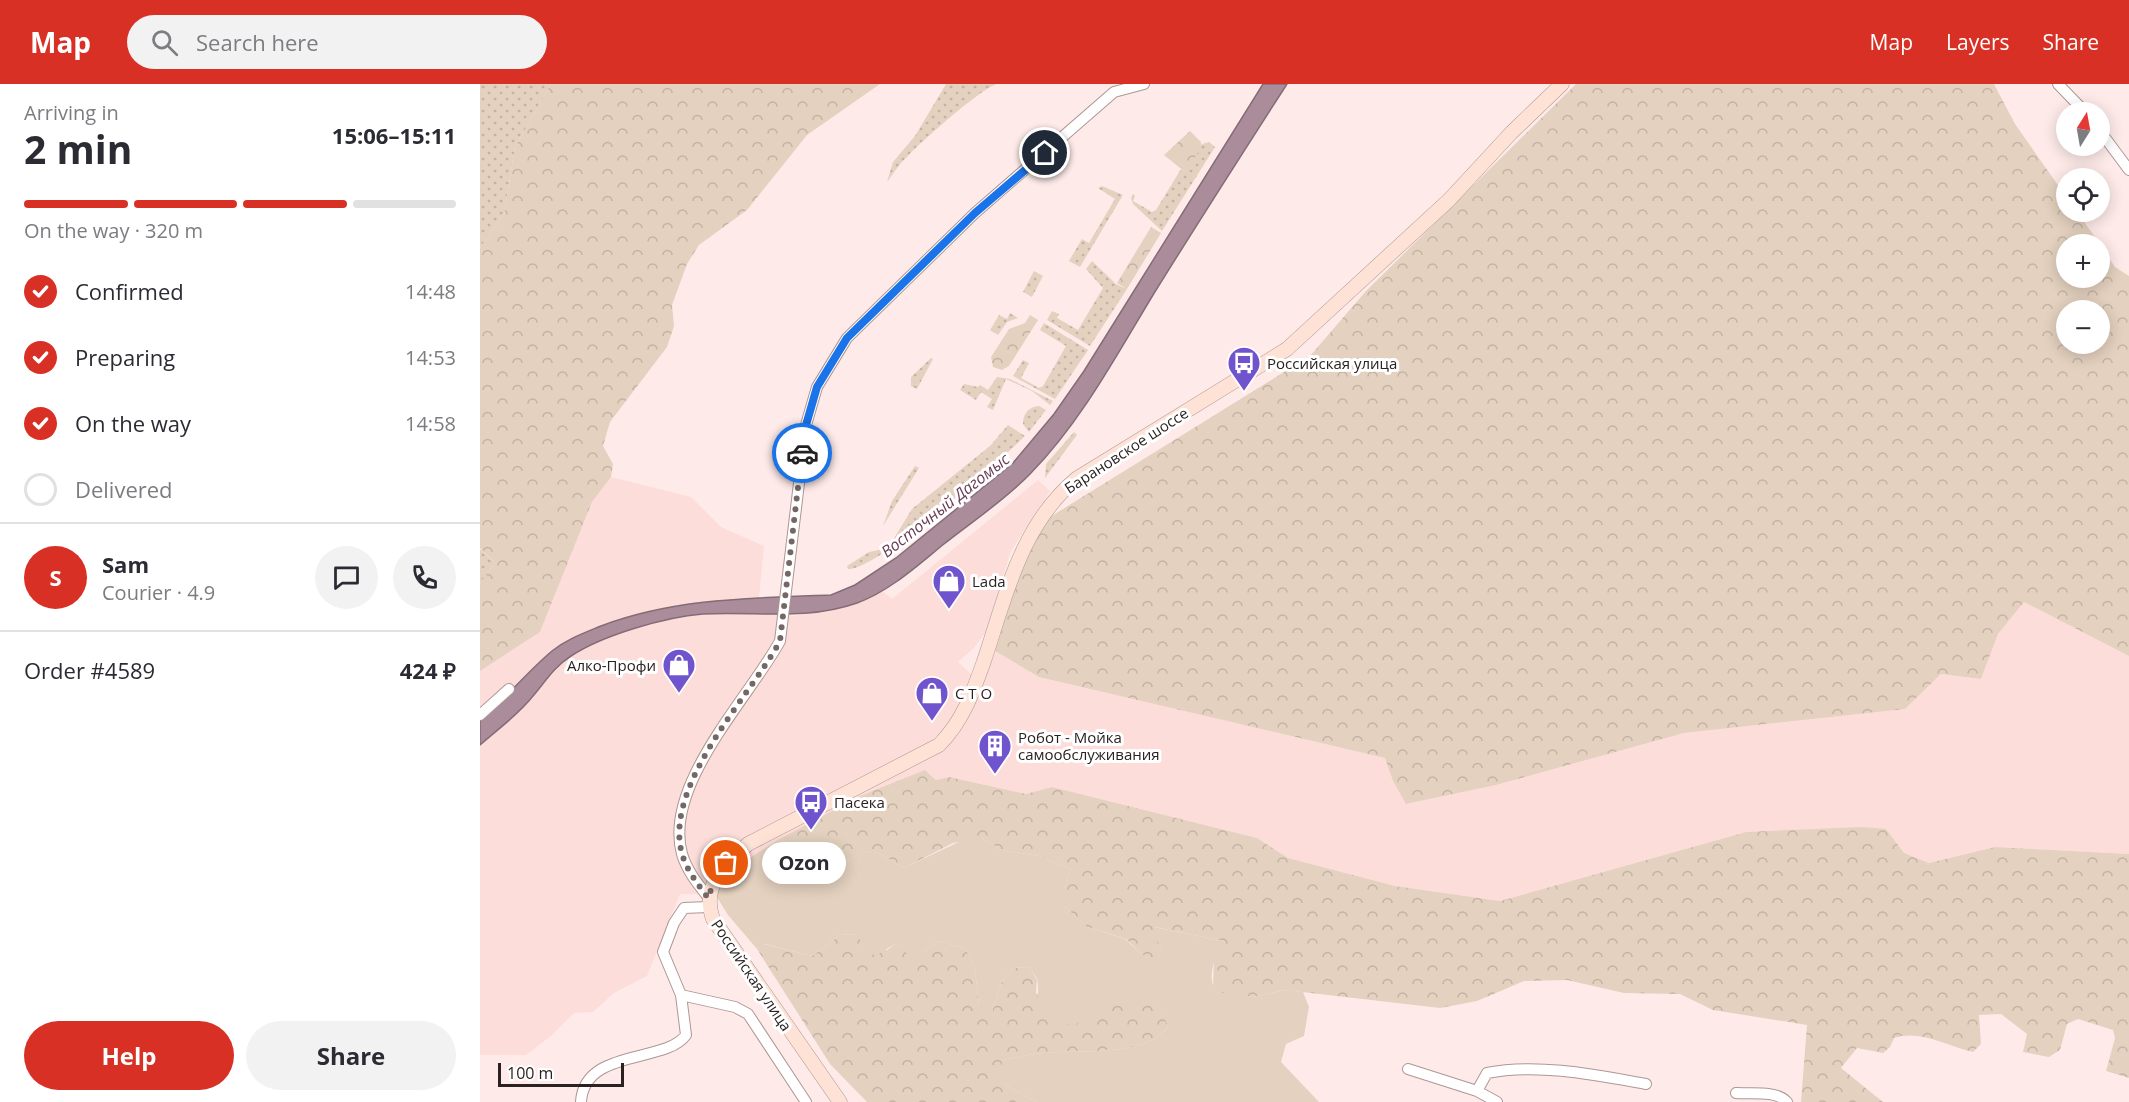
<!DOCTYPE html>
<meta charset="utf-8">
<style>
:root{--surface:#fff;--page:#f2f2f3;--text:#2b2b33;--muted:#7c7c81;--line:#e1e1e2;--accent:#d93025}
body{margin:0;font-family:"Open Sans",sans-serif;background:var(--page);color:var(--text);height:100vh;display:flex;flex-direction:column;font-size:22px;white-space:nowrap}
*{box-sizing:border-box;margin:0}
p{font-size:20px;color:var(--muted)}
.icon{flex:none;width:33px;height:33px;fill:none;stroke:currentColor;stroke-width:2;stroke-linecap:round;stroke-linejoin:round}
.map{position:relative;flex:1;overflow:hidden}
.sheet{display:flex;flex-direction:column;background:var(--surface);width:480px}
.sheet>*{flex:none}
.needle{width:39px;rotate:11deg}
.buttons{position:absolute;left:1576px;top:18px;display:grid;gap:12px}
.buttons a{display:grid;place-items:center;width:54px;height:54px;border-radius:50%;background:var(--surface);box-shadow:0 3px 15px #0003;font-size:30px}
.scale{position:absolute;left:18px;bottom:15px;width:126px;box-sizing:border-box;padding-left:6px;border:3px solid #2a2221;border-top:0;font-size:16px;line-height:21px;white-space:nowrap;color:#2a2221;-webkit-text-stroke:4px #fff;paint-order:stroke}
.pin{position:absolute;display:grid;place-items:center;width:51px;height:51px;color:#fff;margin:-26px;border:3px solid #fff;border-radius:50%;box-shadow:0 2px 6px #0007}
.courier{position:absolute;display:grid;place-items:center;width:60px;height:60px;margin:-30px;border:4px solid #1a73e8;border-radius:50%;background:#fff;color:#222;box-shadow:0 2px 8px #0007}
.bubble{position:absolute;height:42px;border-radius:21px;background:var(--surface);box-shadow:0 3px 15px #0003;font-size:20px;font-weight:700;line-height:42px;text-align:center}
.summary em{font-style:normal;font-weight:700}
.summary div{display:flex;flex-direction:column-reverse}
.summary{display:flex;align-items:center;justify-content:space-between;height:102px;padding:0 24px}
h1{font-size:39px;font-weight:700;line-height:45px}
.bar{display:grid;grid-template-columns:repeat(4,1fr);gap:9px 6px;align-content:center;height:72px;padding:0 24px}
.bar i{height:8px;border-radius:4px;background:var(--line)}
.bar .on{background:var(--accent)}
.bar p{grid-column:span 4}
.line{display:flex;align-items:center;gap:15px;padding:0 24px;border-top:2px solid var(--line)}
.line div{flex:1}
.round{display:grid;place-items:center;flex:none;width:63px;height:63px;border-radius:32px;background:var(--page)}
ol{padding:0 24px;list-style:none}
li{display:flex;align-items:center;gap:18px;height:66px}
li p{margin-inline-start:auto}
li .icon{padding:6px;border-radius:50%;background:var(--accent);color:#fff;stroke-width:4}
li:last-child{color:var(--muted)}
li i{width:33px;height:33px;border:3px solid var(--line);border-radius:50%}
.primary-button{display:flex;gap:12px;margin-top:auto;padding:12px 24px}
.primary-button a{flex:1;height:69px;border-radius:36px;background:var(--accent);color:#fff;font-size:24px;font-weight:700;line-height:69px;text-align:center}
.primary-button a+a{background:var(--page);color:var(--text)}
header{display:flex;align-items:center;gap:36px;box-sizing:border-box;height:84px;padding:0 30px;background:var(--accent);color:#fff}
header strong{font-size:28px}
nav{display:flex;gap:33px;margin-inline-start:auto;font-size:21px}
.search{width:420px;height:54px;background:var(--page);display:flex;align-items:center;gap:15px;box-sizing:border-box;padding:0 21px;border-radius:33px;color:var(--muted);font-size:22px}
main{display:flex;flex:1;min-height:0}
.map>svg:first-child{display:block}
.built{fill:#fdddd9}
.grass{fill:url(#grass-dots)}
.forest{fill:url(#forest-crowns);fill-rule:evenodd}
.garden{fill:#e4d1bf}
.water{fill:#aa8c9b;stroke:#846c76;stroke-width:1.5}
.lines{fill:none;stroke-linecap:round;stroke-linejoin:round}
.minor-casing{stroke:#ad9794;stroke-width:12}
.secondary-casing{stroke:#ad9794;stroke-width:15}
.minor{stroke:#fff;stroke-width:10}
.secondary{stroke:#fee2d5;stroke-width:14}
.done{stroke:#746867;stroke-width:6;stroke-dasharray:0 10.8}
.route{stroke:#1a73e8;stroke-width:8}
.labels{text-anchor:middle;dominant-baseline:central;stroke-width:6;stroke-linejoin:round;paint-order:stroke}
.poi-label{font-size:15px;fill:#2a2221;stroke:#fff;text-anchor:start}
.street-label{font-size:15px;fill:#2a2221;stroke:#fff}
.water-label{font-size:16px;font-style:italic;fill:#693c54;stroke:#fff}
</style>
<header>
<strong>Map</strong>
<div class="search"><svg class="icon" aria-label="search" viewBox="0 0 24 24"><circle cx="10" cy="10" r="6"/><path d="M15 15l6 6"/></svg>Search here</div>
<nav><a>Map</a><a>Layers</a><a>Share</a></nav>
</header>
<main>
<section class="sheet">
<div class="summary"><div><h1>2 min</h1><p>Arriving in</p></div><em>15:06–15:11</em></div>
<div class="bar"><i class="on"></i><i class="on"></i><i class="on"></i><i></i><p>On the way · 320 m</p></div>
<ol>
<li><svg class="icon" aria-label="check" viewBox="0 0 24 24"><path d="M5 12l5 5 9-10"/></svg>Confirmed<p>14:48</p></li>
<li><svg class="icon" aria-label="check" viewBox="0 0 24 24"><path d="M5 12l5 5 9-10"/></svg>Preparing<p>14:53</p></li>
<li><svg class="icon" aria-label="check" viewBox="0 0 24 24"><path d="M5 12l5 5 9-10"/></svg>On the way<p>14:58</p></li>
<li><i></i>Delivered</li>
</ol>
<div class="line" style="height:108px"><b class="round" style="background:var(--accent);color:#fff">S</b><div><b>Sam</b><p>Courier · 4.9</p></div><a class="round"><svg class="icon" aria-label="chat" viewBox="0 0 24 24"><path d="M4 5h16v11H9l-5 4z"/></svg></a><a class="round"><svg class="icon" aria-label="phone" viewBox="0 0 24 24"><path d="M5 4h4l2 5-3 2q2 4 5 5l2-3 5 2v4C11 20 4 13 5 4z"/></svg></a></div>
<div class="line" style="height:78px"><div>Order #4589</div><b>424 ₽</b></div>
<div class="primary-button"><a>Help</a><a>Share</a></div>
</section>
<div class="map">
<svg width="1649" height="1018" viewBox="0 0 1649 1018">
<defs>
<pattern id="grass-dots" width="8" height="8" patternUnits="userSpaceOnUse" patternTransform="scale(1.5)"><rect width="8" height="8" fill="#e4d1bf"/><path d="M2 2h.1M6 6h.1" fill="none" stroke="#c4b3a4" stroke-width="1.8" stroke-linecap="round"/></pattern>
<pattern id="forest-crowns" width="20" height="18" patternUnits="userSpaceOnUse" patternTransform="scale(1.5)"><rect width="20" height="18" fill="#e4d1bf"/><path d="M2 6a3 3 0 1 1 6 0M12 15a3 3 0 1 1 6 0" fill="none" stroke="#c4b3a4"/></pattern>
</defs>
<rect width="100%" height="100%" fill="#feebe9"/>
<path class="built" d="M 131,393 L 211,413 L 241,443 L 284,462 L 278,524 L 314,532 L 352,526 L 379,518 L 402,507 L 412,515 L 558,396 L 570,407 L 531,467 L 506,548 L 493,565 L 478,578 L 493,592 L 515,567 L 559,593 L 906,674 L 913,697 L 927,720 L 1016,701 L 1204,649 L 1425,625 L 1461,590 L 1501,595 L 1518,550 L 1544,518 L 1649,572 L 1649,770 L 1515,763 L 1449,779 L 1424,769 L 1406,745 L 1266,748 L 1020,817 L 915,802 L 808,774 L 777,754 L 572,703 L 546,710 L 469,693 L 456,696 L 448,688 L 294,758 L 262,780 L 235,810 L 200,810 L 167,892 L 134,909 L 113,928 L 94,929 L 71,952 L 46,971 L 0,971 L 0,587 L 60,548 L 112,418 Z"/>
<path class="grass" d="M 0,0 L 71,0 L 35,63 L 24,130 L 0,164 Z
M 466,0 L 517,0 C 500,5 441,58 427,73 C 419,80 413,90 407,98 L 413,78 L 435,52 Z
M 729,58 L 735,63 L 682,147 L 653,120 L 651,114 L 653,110 L 655,112 L 653,117 L 672,128 L 676,126 L 701,85 L 705,88 L 722,60 Z
M 622,102 L 643,111 L 600,183 L 589,177 L 602,155 L 609,159 L 635,115 L 618,104 Z
M 612,177 L 636,200 L 647,205 L 610,262 L 567,236 L 572,227 L 579,230 L 577,234 L 598,246 L 623,204 L 606,185 Z
M 554,187 L 563,192 L 552,213 L 543,208 Z
M 530,229 L 538,234 L 527,238 L 518,251 L 510,246 L 519,231 L 527,235 Z
M 564,239 L 608,266 L 575,315 L 533,292 L 543,276 L 549,279 L 541,294 L 559,304 L 563,302 L 586,262 L 560,246 Z
M 451,274 L 453,275 L 437,305 L 431,302 L 431,293 Z
M 517,293 L 530,295 L 573,317 L 570,321 L 552,307 L 526,295 L 513,326 L 507,323 L 512,315 L 501,308 L 496,316 L 480,306 L 484,300 L 498,303 L 500,301 L 508,306 Z
M 559,322 L 566,326 L 549,348 L 543,340 C 543,329 549,323 559,322 Z
M 528,341 L 545,352 C 521,376 396,487 368,485 L 367,482 L 389,468 L 408,464 L 432,425 L 510,362 Z
M 594,348 L 597,351 L 565,394 L 566,380 Z
M 435,382 L 439,384 L 403,442 L 412,417 Z
M 0,465 L 15,479 L 0,499 Z"/>
<path class="forest" d="M 71,0 L 400,0 L 327,51 L 267,126 L 219,161 L 207,180 L 192,221 L 194,242 L 187,263 L 130,338 L 123,362 L 133,380 L 131,393 L 112,418 L 60,548 L 0,587 L 0,499 L 15,479 L 0,464 L 0,164 L 24,130 L 35,63 Z
M 1096,0 L 1514,0 L 1535,40 L 1587,114 L 1587,128 L 1597,128 L 1620,160 L 1587,160 L 1587,194 L 1620,194 L 1620,161 L 1635,183 L 1649,192 L 1649,572 L 1544,518 L 1518,550 L 1501,595 L 1461,590 L 1425,625 L 1204,649 L 1016,701 L 926,720 L 913,697 L 905,674 L 559,593 L 515,567 L 545,473 L 570,433 L 830,272 L 886,207 ZM 1587,226 L 1620,226 L 1620,260 L 1587,260 Z
M 710,47 L 721,58 L 721,64 L 705,88 L 684,71 Z
M 671,143 L 681,149 L 647,205 L 637,199 Z
M 550,231 L 558,236 L 529,282 L 522,286 L 513,283 L 511,273 L 529,245 L 545,239 Z
M 445,686 L 456,696 L 469,693 L 546,710 L 572,703 L 777,754 L 808,774 L 915,802 L 1020,817 L 1266,748 L 1382,743 L 1406,745 L 1424,769 L 1449,779 L 1515,763 L 1649,770 L 1649,994 L 1626,987 L 1635,954 L 1633,946 L 1598,935 L 1587,940 L 1580,966 L 1569,973 L 1543,968 L 1547,950 L 1521,930 L 1499,931 L 1501,960 L 1493,968 C 1467,962 1440,945 1414,954 L 1410,963 L 1403,969 L 1377,964 L 1361,984 L 1403,1018 L 1321,1018 L 1327,941 L 1233,926 L 1200,910 L 1144,909 L 1087,896 L 1044,897 L 997,917 L 960,924 L 805,906 L 773,913 L 751,911 L 737,908 L 733,904 L 734,873 L 743,857 L 675,843 L 681,868 L 676,876 L 665,873 L 646,855 L 607,843 L 584,822 L 584,805 L 591,785 L 559,772 L 522,766 L 501,754 L 473,759 L 426,783 C 411,781 404,766 387,768 C 382,768 375,773 370,775 C 341,788 312,801 291,768 L 294,758 L 380,712 Z
M 378,850 L 383,861 L 407,866 L 415,860 L 444,868 L 459,857 L 486,865 L 495,885 L 499,921 L 512,928 L 522,897 L 534,884 L 549,883 L 557,896 L 556,909 L 595,940 C 623,925 673,897 688,942 C 667,974 599,965 564,969 C 550,970 536,974 522,976 L 522,999 L 556,1018 L 387,1018 L 350,980 L 277,865 L 284,860 L 332,872 L 360,851 Z"/>
<path class="garden" d="M 487,754 L 501,754 L 522,766 L 559,772 L 591,785 L 584,805 L 584,822 L 607,843 L 645,855 L 665,873 L 675,875 L 681,868 L 674,843 L 743,857 C 736,871 725,895 737,908 L 773,913 L 805,906 L 823,908 L 829,923 L 824,952 L 806,960 L 801,978 L 839,1018 L 556,1018 L 522,999 L 522,976 C 536,974 550,970 564,969 C 598,965 667,974 688,942 C 674,902 634,921 607,934 C 603,936 598,940 594,940 C 584,942 567,935 562,926 C 555,916 560,905 557,895 C 555,891 551,887 549,883 L 534,884 L 522,897 L 512,928 L 505,929 L 499,921 L 495,885 L 486,865 L 459,857 L 444,868 L 440,876 L 428,873 L 424,863 L 415,860 L 395,872 L 383,861 L 377,850 L 360,851 L 332,872 L 285,860 L 277,865 L 248,831 L 235,810 C 244,787 274,772 294,758 L 291,768 C 312,801 341,788 370,775 C 375,772 382,768 387,768 C 404,766 411,781 426,783 Z"/>
<path class="water" d="M 783,0 L 807,0 C 762,70 717,140 673,211 C 636,272 601,338 550,390 C 525,416 493,437 464,460 C 438,481 410,507 377,519 C 326,537 275,527 223,530 C 185,533 123,551 91,572 C 75,582 65,598 53,612 C 38,631 18,645 0,661 L 0,637 C 25,615 47,588 72,567 C 87,555 104,549 121,542 C 195,514 273,514 351,511 L 375,501 L 416,474 L 533,379 L 574,330 L 604,287 Z"/>
<g class="lines">
<g class="minor-casing">
<path id="minor" d="M 1578,0 L 1605,28
M 1620,47 L 1649,86
M 0,631 L 29,605
M 229,814 C 218,800 207,787 202,770 C 183,701 269,614 300,557 L 326,341 L 337,303 L 367,254 L 495,129 L 634,8 L 664,0
M 228,823 L 204,824 L 194,839 L 183,868 L 201,911 L 255,923 L 268,930 L 326,1018
M 928,985 L 997,1007 L 1017,1018
M 997,1007 L 1007,989 C 1058,979 1116,991 1166,1000
M 1256,1009 C 1271,1010 1296,1006 1307,1018
M 101,1018 C 104,964 185,980 206,951 L 201,911"/>
</g>
<g class="secondary-casing">
<path id="secondary" d="M 360,1018 L 233,835 C 221,802 244,781 268,760 L 459,661 C 483,637 493,608 504,577 C 526,511 541,441 596,395 L 807,265 L 969,116 L 1032,48 L 1082,0"/>
</g>
<use href="#minor" class="minor"/>
<use href="#secondary" class="secondary"/>
</g>
<g class="lines">
<path class="done" d="M 246,779 L 236,792 L 228,814 C 218,800 207,787 202,770 C 183,701 269,614 300,557 L 322,369"/>
<path class="route" d="M 322,369 L 326,341 L 337,303 L 367,254 L 495,129 L 565,69"/>
</g>
<defs>
<g id="bus-pin" transform="scale(1.725)"><path d="M0 17L-7.5 6A9.5 9.5 0 1 1 7.5 6Z" fill="#7054ce" stroke="#fff"/><path d="M-5-6H5V4H4V6H2V4H-2V6H-4V4H-5ZM-3.5-4V0h7V-4ZM-3.5 1.2v1.5H-2V1.2ZM2 1.2v1.5H3.5V1.2Z" fill="#fff"/></g>
<g id="shop-pin" transform="scale(1.725)"><path d="M0 17L-7.5 6A9.5 9.5 0 1 1 7.5 6Z" fill="#7054ce" stroke="#fff"/><path d="M-5-2.5h2.3a2.7 3.5 0 0 1 5.4 0H5L5.5 6h-11ZM-1.5-2.5h3a1.5 2.3 0 0 0-3 0Z" fill="#fff"/></g>
<g id="building-pin" transform="scale(1.725)"><path d="M0 17L-7.5 6A9.5 9.5 0 1 1 7.5 6Z" fill="#7054ce" stroke="#fff"/><path d="M-4-6H4V6H1V3H-1V6H-4ZM-2.5-4.3h1.7v1.8h-1.7ZM.8-4.3h1.7v1.8H.8ZM-2.5-1h1.7V.8h-1.7ZM.8-1h1.7V.8H.8Z" fill="#fff"/></g>
</defs>
<g fill-rule="evenodd">
<use href="#bus-pin" x="764" y="279"/>
<use href="#shop-pin" x="469" y="497"/>
<use href="#shop-pin" x="199" y="581"/>
<use href="#shop-pin" x="452" y="609"/>
<use href="#building-pin" x="515" y="662"/>
<use href="#bus-pin" x="331" y="718"/>
</g>
<g class="labels">
<g class="poi-label">
<text x="787" y="279">Российская улица</text>
<text x="492" y="497">Lada</text>
<text x="176" y="581" text-anchor="end">Алко-Профи</text>
<text x="475" y="609">С Т О</text>
<text x="538" y="653">Робот - Мойка<tspan x="538" dy="17">самообслуживания</tspan></text>
<text x="354" y="718">Пасека</text>
</g>
<g class="street-label">
<text transform="translate(646 366) rotate(-33)">Барановское шоссе</text>
<text transform="translate(272 891) rotate(56)">Российская улица</text>
</g>
<g class="water-label">
<text transform="translate(465 421) rotate(-38)">Восточный Дагомыс</text>
</g>
</g>
</svg>
<div class="buttons">
<a><svg class="needle" viewBox="-14 -14 28 28"><path d="M0-13l5 13h-10z" fill="#e53935"/><path d="M0 13l5-13h-10z" fill="#7c7c81"/></svg></a>
<a><svg class="icon" aria-label="locate" viewBox="0 0 24 24"><circle cx="12" cy="12" r="6"/><path d="M12 2v4M12 18v4M2 12h4M18 12h4"/></svg></a>
<a>+</a>
<a>−</a>
</div>
<div class="scale">100 m</div>
<div class="pin" style="left:246px;top:779px;background:#ea580c"><svg class="icon" aria-label="bag" viewBox="0 0 24 24"><path d="M5 8h14l-1 12H6zM9 8a3 3 0 0 1 6 0"/></svg></div>
<div class="pin" style="left:565px;top:69px;background:#1f2937"><svg class="icon" aria-label="home" viewBox="0 0 24 24"><path d="M3 11l9-7 9 7M6 9v11h12V9"/></svg></div>
<div class="courier" style="left:322px;top:369px"><svg class="icon" aria-label="car" viewBox="0 0 24 24"><path d="M5 17H2v-5l4-1 3-4h7l3 4 3 1v5h-3M9 17h6M6 11h13"/><circle cx="7" cy="17" r="2"/><circle cx="17" cy="17" r="2"/></svg></div>
<div class="bubble" style="left:282px;top:758px;width:84px">Ozon</div>
</div>
</main>
